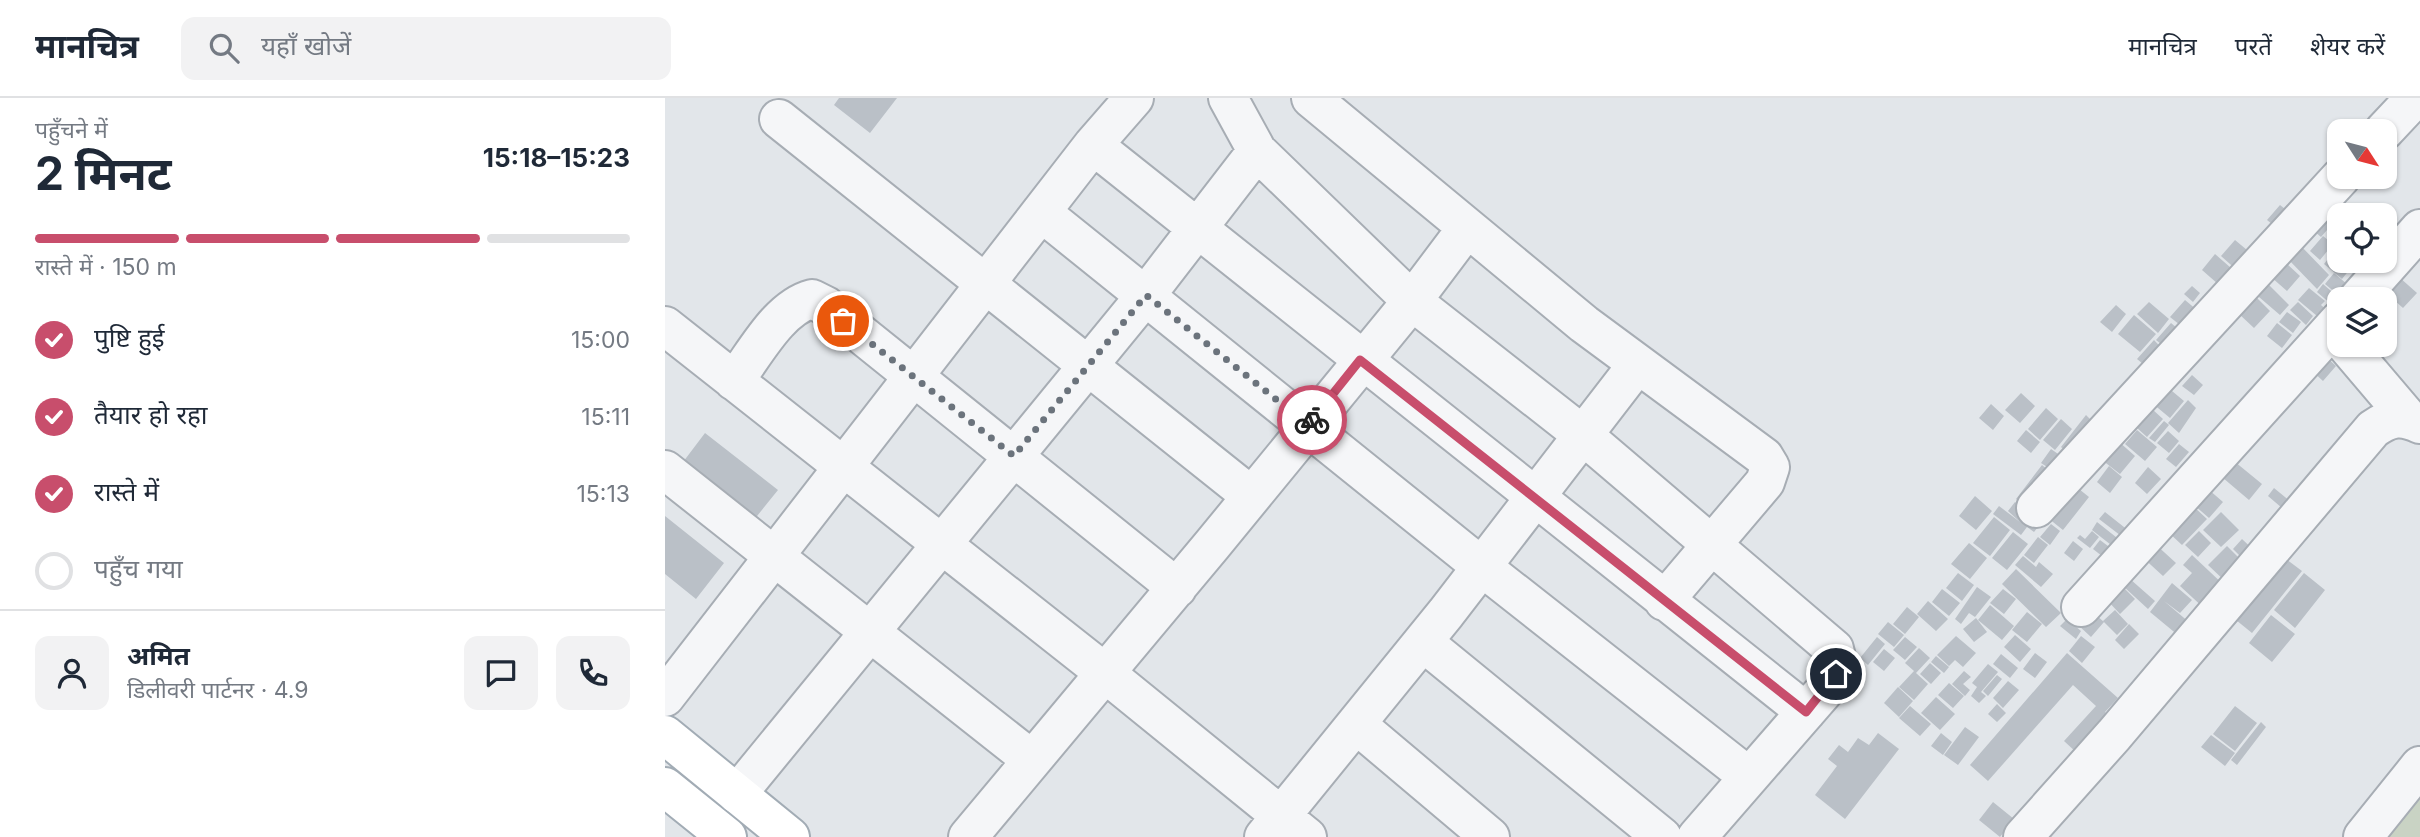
<!DOCTYPE html>
<html lang="hi">
<meta charset="utf-8">
<style>
:root{--surface:#fff;--page:#f2f2f3;--text:#1f2937;--muted:#747a83;--line:#e0e1e3;--accent:#c84e6c}
body{margin:0;font-family:Inter,"Noto Sans Devanagari",sans-serif;background:var(--page);color:var(--text);height:100vh;display:flex;flex-direction:column;font-size:26px;white-space:nowrap}
*{box-sizing:border-box;margin:0}
p{font-size:23px;color:var(--muted)}
.icon{flex:none;width:38px;height:38px;fill:none;stroke:currentColor;stroke-width:2;stroke-linecap:round;stroke-linejoin:round}
.map{position:relative;flex:1;overflow:hidden}
.drawer{display:flex;flex-direction:column;background:var(--surface);width:665px}
.drawer>*{flex:none}
.needle{width:46px;rotate:126deg}
.tools{position:absolute;left:1662px;top:21px;display:grid;gap:14px}
.tools a{display:grid;place-items:center;width:70px;height:70px;border-radius:14px;background:var(--surface);box-shadow:0 2px 5px #0004;font-size:35px}
.pin{position:absolute;display:grid;place-items:center;width:60px;height:60px;color:#fff;margin:-30px;border:4px solid #fff;border-radius:50%;box-shadow:0 2px 7px #0007}
.courier{position:absolute;display:grid;place-items:center;width:70px;height:70px;margin:-35px;border:5px solid #c84e6c;border-radius:50%;background:#fff;color:#222;box-shadow:0 2px 9px #0007}
.summary em{font-style:normal;font-weight:700}
.summary div{display:flex;flex-direction:column-reverse}
.summary{display:flex;align-items:center;justify-content:space-between;height:119px;padding:0 35px}
h1{font-size:46px;font-weight:700;line-height:52px}
.bar{display:grid;grid-template-columns:repeat(4,1fr);gap:10px 7px;align-content:center;height:84px;padding:0 35px}
.bar i{height:9px;border-radius:5px;background:var(--line)}
.bar .on{background:var(--accent)}
.bar p{grid-column:span 4}
.line{display:flex;align-items:center;gap:18px;padding:0 35px;border-top:2px solid var(--line)}
.line div{flex:1}
.round{display:grid;place-items:center;flex:none;width:74px;height:74px;border-radius:14px;background:var(--page)}
ol{padding:0 35px;list-style:none}
li{display:flex;align-items:center;gap:21px;height:77px}
li p{margin-inline-start:auto}
li .icon{padding:7px;border-radius:50%;background:var(--accent);color:#fff;stroke-width:4}
li:last-child{color:var(--muted)}
li i{width:38px;height:38px;border:4px solid var(--line);border-radius:50%}
header{display:flex;align-items:center;gap:42px;box-sizing:border-box;height:98px;padding:0 35px;background:var(--surface);border-bottom:2px solid var(--line)}
header strong{font-size:33px}
nav{display:flex;gap:38px;margin-inline-start:auto;font-size:24px}
.search{width:490px;height:63px;background:var(--page);display:flex;align-items:center;gap:18px;box-sizing:border-box;padding:0 24px;border-radius:14px;color:var(--muted);font-size:26px}
main{display:flex;flex:1;min-height:0}
.map>svg:first-child{display:block}
.park{fill:#c9d3c4}
.building{fill:#bac0c7}
.lines{fill:none;stroke-linecap:round;stroke-linejoin:round}
.minor-casing{stroke:#a7adb4;stroke-width:42}
.major-casing{stroke:#a2acb5;stroke-width:42}
.minor{stroke:#f5f6f8;stroke-width:38}
.major{stroke:#fff;stroke-width:38}
.done{stroke:#6b737c;stroke-width:7;stroke-dasharray:0 12.6}
.route{stroke:#c84e6c;stroke-width:9}
</style>
<header>
<strong>मानचित्र</strong>
<div class="search"><svg class="icon" aria-label="search" viewBox="0 0 24 24"><circle cx="10" cy="10" r="6"/><path d="M15 15l6 6"/></svg>यहाँ खोजें</div>
<nav><a>मानचित्र</a><a>परतें</a><a>शेयर करें</a></nav>
</header>
<main>
<section class="drawer">
<div class="summary"><div><h1>2 मिनट</h1><p>पहुँचने में</p></div><em>15:18–15:23</em></div>
<div class="bar"><i class="on"></i><i class="on"></i><i class="on"></i><i></i><p>रास्ते में · 150 m</p></div>
<ol>
<li><svg class="icon" aria-label="check" viewBox="0 0 24 24"><path d="M5 12l5 5 9-10"/></svg>पुष्टि हुई<p>15:00</p></li>
<li><svg class="icon" aria-label="check" viewBox="0 0 24 24"><path d="M5 12l5 5 9-10"/></svg>तैयार हो रहा<p>15:11</p></li>
<li><svg class="icon" aria-label="check" viewBox="0 0 24 24"><path d="M5 12l5 5 9-10"/></svg>रास्ते में<p>15:13</p></li>
<li><i></i>पहुँच गया</li>
</ol>
<div class="line" style="height:126px"><a class="round"><svg class="icon" aria-label="person" viewBox="0 0 24 24"><circle cx="12" cy="8" r="4"/><path d="M4 21q1-7 8-7t8 7"/></svg></a><div><b>अमित</b><p>डिलीवरी पार्टनर · 4.9</p></div><a class="round"><svg class="icon" aria-label="chat" viewBox="0 0 24 24"><path d="M4 5h16v11H9l-5 4z"/></svg></a><a class="round"><svg class="icon" aria-label="phone" viewBox="0 0 24 24"><path d="M5 4h4l2 5-3 2q2 4 5 5l2-3 5 2v4C11 20 4 13 5 4z"/></svg></a></div>
</section>
<div class="map">
<svg width="1755" height="739" viewBox="0 0 1755 739">
<rect width="100%" height="100%" fill="#e2e6ea"/>
<path class="park" d="M 1755,694 L 1755,739 L 1718,739 Z"/>
<path class="building" d="M 174,0 L 232,0 L 205,35 L 169,7 Z
M 1615,107 L 1620,111 L 1607,126 L 1602,122 Z
M 1661,118 L 1668,125 L 1656,139 L 1649,133 Z
M 1658,138 L 1668,146 L 1655,162 L 1645,153 Z
M 1570,142 L 1588,157 L 1574,174 L 1556,158 Z
M 1635,147 L 1664,177 L 1652,191 L 1623,161 Z
M 1671,151 L 1675,154 L 1675,163 L 1689,166 L 1677,181 L 1659,166 Z
M 1550,156 L 1566,170 L 1553,186 L 1537,172 Z
M 1620,164 L 1635,178 L 1622,193 L 1606,179 Z
M 1725,171 L 1752,195 L 1738,210 L 1711,186 Z
M 1669,175 L 1689,192 L 1678,201 L 1660,186 Z
M 1598,181 L 1624,207 L 1615,217 L 1587,193 Z
M 1658,186 L 1673,199 L 1667,207 L 1652,194 Z
M 1527,188 L 1535,195 L 1528,204 L 1519,196 Z
M 1644,190 L 1660,203 L 1656,207 L 1665,215 L 1658,223 L 1633,202 Z
M 1589,197 L 1605,213 L 1589,230 L 1573,215 Z
M 1520,202 L 1539,218 L 1525,235 L 1505,219 Z
M 1484,204 L 1504,221 L 1493,235 L 1472,216 Z
M 1633,204 L 1648,218 L 1641,227 L 1625,212 Z
M 1451,207 L 1461,216 L 1447,234 L 1435,224 Z
M 1622,214 L 1636,224 L 1628,235 L 1614,224 Z
M 1469,217 L 1491,236 L 1475,254 L 1453,236 Z
M 1506,225 L 1524,240 L 1510,257 L 1491,242 Z
M 1612,225 L 1627,237 L 1617,250 L 1602,238 Z
M 1720,230 L 1731,240 L 1719,254 L 1710,247 L 1720,247 Z
M 1489,242 L 1504,258 L 1489,275 L 1472,261 Z
M 1659,257 L 1671,268 L 1658,283 L 1646,272 Z
M 1527,277 L 1538,287 L 1529,297 L 1517,288 Z
M 1495,283 L 1519,303 L 1505,320 L 1481,300 Z
M 1356,295 L 1370,308 L 1355,325 L 1340,312 Z
M 1523,302 L 1531,310 L 1514,335 L 1503,325 Z
M 1326,306 L 1339,318 L 1328,332 L 1314,320 Z
M 1381,310 L 1393,321 L 1375,342 L 1363,331 Z
M 1487,311 L 1498,321 L 1482,339 L 1472,330 Z
M 1421,317 L 1427,323 L 1411,363 L 1396,349 Z
M 1396,321 L 1407,331 L 1390,352 L 1378,342 Z
M 1499,323 L 1504,327 L 1490,344 L 1484,340 Z
M 1361,332 L 1375,344 L 1366,355 L 1352,343 Z
M 1472,332 L 1492,349 L 1480,363 L 1460,346 Z
M 1503,333 L 1514,343 L 1504,355 L 1492,345 Z
M 40,335 L 113,392 L 84,428 L 12,372 Z
M 1444,335 L 1470,358 L 1455,376 L 1428,355 Z
M 1514,346 L 1524,354 L 1511,369 L 1501,361 Z
M 1386,351 L 1406,365 L 1396,378 L 1376,365 Z
M 1564,359 L 1597,386 L 1584,402 L 1551,374 Z
M 1377,367 L 1390,378 L 1364,412 L 1351,401 Z
M 1444,368 L 1457,379 L 1445,395 L 1432,384 Z
M 1483,369 L 1496,381 L 1482,396 L 1470,385 Z
M 1409,387 L 1424,399 L 1398,432 L 1383,420 Z
M 1609,390 L 1631,408 L 1624,416 L 1603,398 Z
M 1543,391 L 1558,404 L 1544,420 L 1529,407 Z
M 1310,398 L 1327,413 L 1311,432 L 1294,418 Z
M 1350,404 L 1377,424 L 1369,434 L 1362,429 L 1356,437 L 1328,416 L 1334,408 L 1355,424 L 1343,413 Z
M 1528,408 L 1542,421 L 1517,447 L 1502,433 Z
M 1440,414 L 1469,437 L 1464,444 L 1434,421 Z
M 1556,414 L 1574,432 L 1556,449 L 1538,432 Z
M 0,418 L 59,465 L 31,501 L 0,476 Z
M 1329,419 L 1345,432 L 1325,458 L 1308,445 Z
M 1432,424 L 1461,447 L 1455,454 L 1427,432 Z
M 1386,426 L 1395,433 L 1385,447 L 1375,439 Z
M 1427,433 L 1434,439 L 1425,450 L 1412,440 L 1415,437 L 1420,441 Z
M 1534,433 L 1546,445 L 1533,459 L 1520,447 Z
M 1348,434 L 1363,446 L 1342,472 L 1327,460 Z
M 1373,439 L 1383,447 L 1369,465 L 1359,457 Z
M 1577,441 L 1595,458 L 1585,468 L 1568,451 Z
M 1435,442 L 1459,460 L 1451,469 L 1428,451 Z
M 1408,443 L 1418,451 L 1409,463 L 1399,455 Z
M 1488,444 L 1511,465 L 1498,478 L 1475,457 Z
M 1304,445 L 1322,460 L 1305,481 L 1286,466 Z
M 1562,448 L 1581,467 L 1563,486 L 1543,467 Z
M 1527,457 L 1561,489 L 1541,512 L 1515,488 L 1527,475 L 1518,467 Z
M 1358,458 L 1371,469 L 1374,464 L 1388,476 L 1376,489 L 1350,467 Z
M 1621,461 L 1637,473 L 1587,535 L 1571,522 Z
M 1351,471 L 1396,515 L 1381,529 L 1337,486 Z
M 1293,475 L 1309,487 L 1297,503 L 1281,490 Z
M 1639,475 L 1660,492 L 1630,530 L 1609,512 Z
M 1465,481 L 1490,503 L 1483,511 L 1458,488 Z
M 1507,485 L 1527,502 L 1515,515 L 1499,503 L 1525,525 L 1514,538 L 1485,514 Z
M 1457,488 L 1470,501 L 1455,516 L 1442,502 Z
M 1312,489 L 1326,499 L 1310,519 L 1304,515 L 1296,526 L 1290,521 Z
M 1277,491 L 1295,505 L 1284,518 L 1267,504 Z
M 1338,491 L 1351,501 L 1339,516 L 1325,505 Z
M 1263,503 L 1283,521 L 1271,533 L 1252,516 Z
M 1325,507 L 1349,528 L 1337,542 L 1313,522 Z
M 1242,509 L 1254,519 L 1240,536 L 1228,526 Z
M 1424,511 L 1439,524 L 1426,539 L 1412,526 Z
M 1450,512 L 1463,526 L 1452,537 L 1438,523 Z
M 1362,514 L 1377,526 L 1362,544 L 1347,532 Z
M 1606,517 L 1630,536 L 1607,564 L 1584,545 Z
M 1311,520 L 1322,534 L 1309,544 L 1298,531 Z
M 1402,521 L 1416,533 L 1411,541 L 1395,528 Z
M 1223,524 L 1239,537 L 1229,549 L 1213,536 Z
M 1464,526 L 1474,536 L 1459,551 L 1450,542 Z
M 1350,537 L 1366,551 L 1355,564 L 1339,549 Z
M 1291,538 L 1311,555 L 1298,569 L 1290,562 L 1284,568 L 1272,557 Z
M 1416,538 L 1430,549 L 1417,565 L 1404,553 Z
M 1212,539 L 1220,546 L 1203,567 L 1195,560 Z
M 1240,539 L 1252,549 L 1240,562 L 1228,552 Z
M 1254,550 L 1265,560 L 1251,575 L 1263,586 L 1249,602 L 1234,589 L 1249,573 L 1240,565 Z
M 1219,551 L 1230,560 L 1219,573 L 1208,564 Z
M 1370,555 L 1382,564 L 1370,580 L 1358,571 Z
M 1402,555 L 1453,600 L 1440,614 L 1444,618 L 1412,655 L 1399,643 L 1431,608 L 1408,587 L 1323,683 L 1305,667 Z
M 1336,556 L 1353,570 L 1345,580 L 1328,566 Z
M 1271,558 L 1284,569 L 1279,575 L 1266,564 Z
M 1265,565 L 1276,575 L 1266,586 L 1255,576 Z
M 1323,566 L 1333,574 L 1316,594 L 1321,598 L 1314,605 L 1306,598 L 1312,589 L 1307,585 Z
M 1299,573 L 1306,579 L 1298,586 L 1305,592 L 1300,598 L 1287,586 Z
M 1332,577 L 1337,581 L 1323,598 L 1318,593 Z
M 1343,583 L 1354,592 L 1338,610 L 1328,600 Z
M 1284,585 L 1299,598 L 1288,610 L 1273,597 Z
M 1233,589 L 1248,603 L 1234,619 L 1219,605 Z
M 1271,599 L 1290,616 L 1275,632 L 1256,615 Z
M 1332,606 L 1341,615 L 1332,624 L 1323,616 Z
M 1245,608 L 1266,626 L 1255,638 L 1234,620 Z
M 1570,608 L 1592,625 L 1570,653 L 1548,636 Z
M 1596,624 L 1601,629 L 1572,667 L 1566,662 Z
M 1300,629 L 1314,639 L 1293,667 L 1279,657 Z
M 1213,635 L 1234,651 L 1180,721 L 1150,697 L 1172,668 L 1163,661 L 1174,647 L 1183,654 L 1193,640 L 1204,647 Z
M 1276,635 L 1287,644 L 1278,657 L 1266,648 Z
M 1546,637 L 1570,655 L 1560,668 L 1536,649 Z
M 1328,704 L 1349,721 L 1335,739 L 1314,722 Z"/>
<g class="lines">
<g class="minor-casing">
<path id="minor" d="M 563,0 L 592,53 L 747,203 L 919,338 L 1169,551 L 1173,567 L 1166,585 L 1032,739
M 646,0 L 919,226 L 1099,359 L 1105,369 L 1100,384 L 999,503
M 114,21 L 585,397
M 1719,33 L 1750,0
M 428,47 L 1141,614
M 376,114 L 817,469 L 1084,679
M 1693,201 L 1755,131
M 0,228 L 440,575 L 642,739
M 1681,247 L 1743,320
M 69,283 C 90,256 113,210 147,201 L 161,208 L 512,490
M 0,372 L 367,662
M 1371,410 L 1676,79
M 1416,509 L 1675,222
M 758,544 L 997,739
M 0,599 L 428,47 L 469,0
M 691,626 L 825,739
M 72,696 L 481,197 L 592,53
M 303,739 L 547,447 L 747,203 L 802,130
M 599,739 L 781,515 L 972,267
M 1358,739 L 1449,637 L 1708,331 C 1725,319 1736,317 1755,326
M 1698,739 L 1755,668"/>
</g>
<g class="major-casing">
<path id="major" d="M 0,637 L 125,739
M 0,689 L 62,739"/>
</g>
<use href="#minor" class="minor"/>
<use href="#major" class="major"/>
</g>
<g class="lines">
<path class="done" d="M 178,223 L 349,358 L 481,197 L 643,327 L 647,322"/>
<path class="route" d="M 647,322 L 695,262 L 1141,614 L 1171,576"/>
</g>
</svg>
<div class="tools">
<a><svg class="needle" viewBox="-14 -14 28 28"><path d="M0-13l5 13h-10z" fill="#e53935"/><path d="M0 13l5-13h-10z" fill="#747a83"/></svg></a>
<a><svg class="icon" aria-label="locate" viewBox="0 0 24 24"><circle cx="12" cy="12" r="6"/><path d="M12 2v4M12 18v4M2 12h4M18 12h4"/></svg></a>
<a><svg class="icon" aria-label="layers" viewBox="0 0 24 24"><path d="M12 4l9 5-9 5-9-5zM3 14l9 5 9-5"/></svg></a>
</div>
<div class="pin" style="left:178px;top:223px;background:#ea580c"><svg class="icon" aria-label="bag" viewBox="0 0 24 24"><path d="M5 8h14l-1 12H6zM9 8a3 3 0 0 1 6 0"/></svg></div>
<div class="pin" style="left:1171px;top:576px;background:#1f2937"><svg class="icon" aria-label="home" viewBox="0 0 24 24"><path d="M3 11l9-7 9 7M6 9v11h12V9"/></svg></div>
<div class="courier" style="left:647px;top:322px"><svg class="icon" aria-label="bike" viewBox="0 0 24 24"><circle cx="6" cy="16" r="4"/><circle cx="18" cy="16" r="4"/><path d="M6 16l4-8h5l3 8M10 8l3 8H6M13 5h3"/></svg></div>
</div>
</main>
